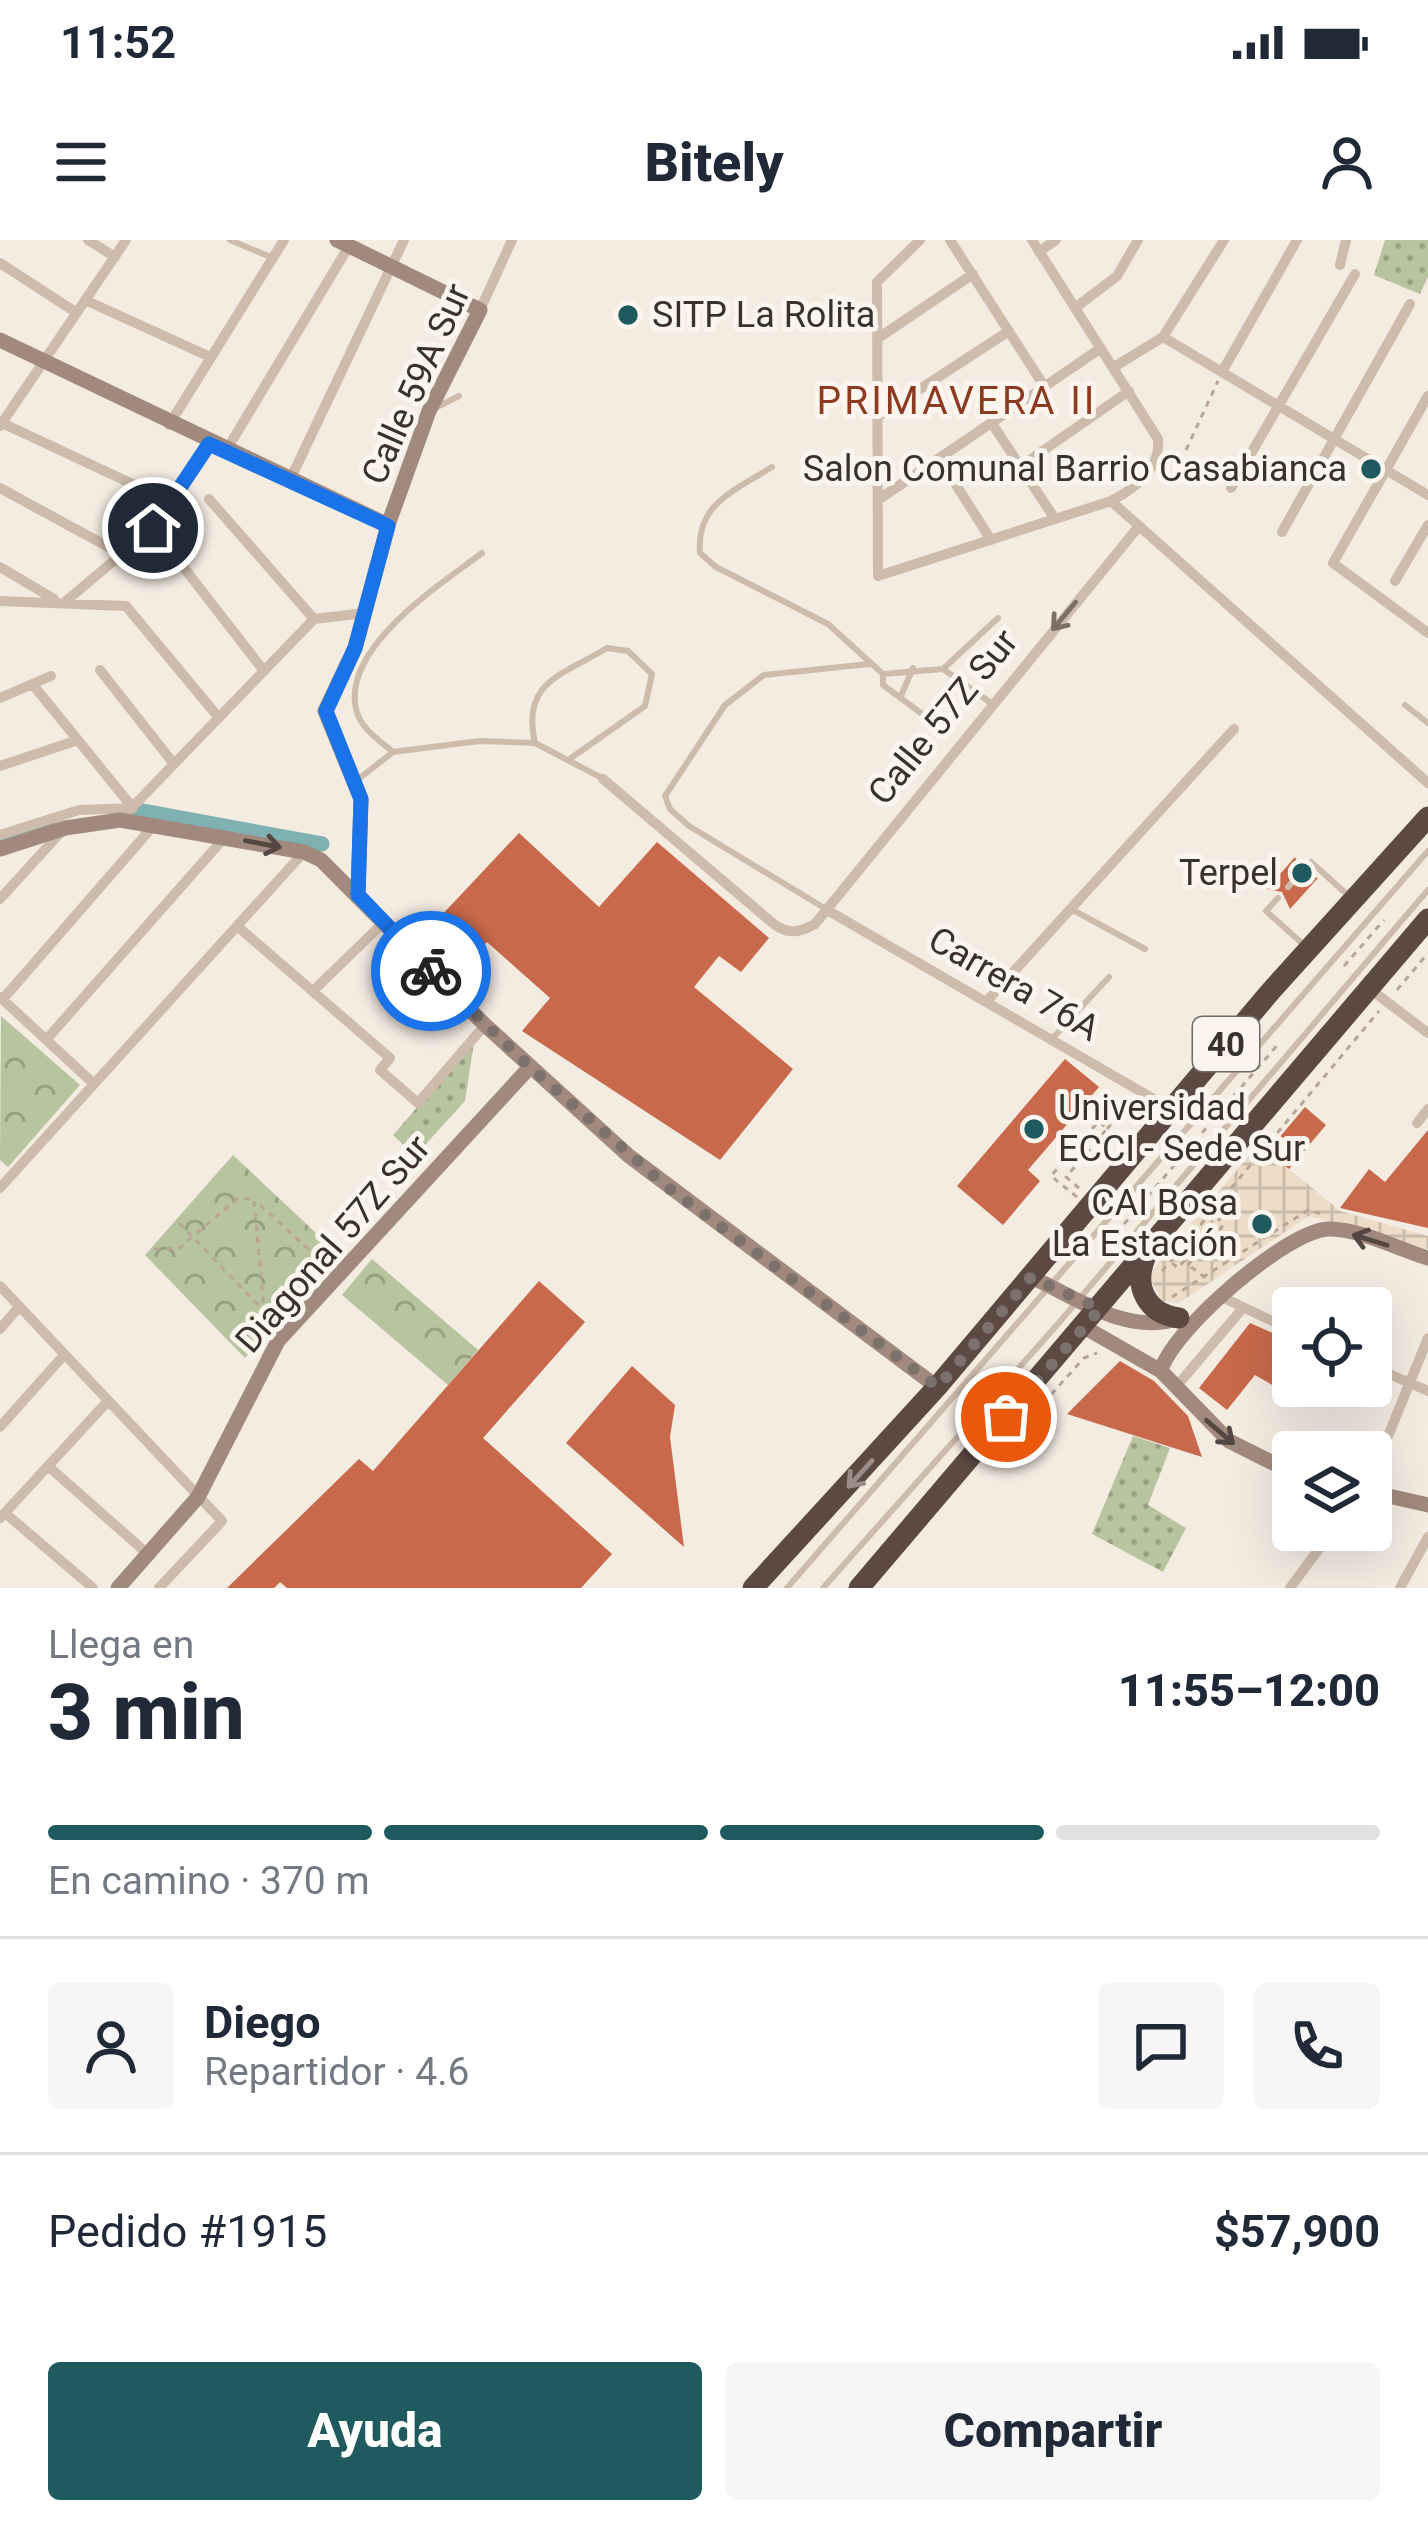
<!DOCTYPE html>
<html lang="es">
<meta charset="utf-8">
<style>
:root{--surface:#fff;--page:#f6f6f7;--text:#1f2937;--muted:#747a83;--line:#e0e1e3;--accent:#1f5a5e}
body{margin:0;font-family:Roboto,sans-serif;background:var(--page);color:var(--text);height:100vh;display:flex;flex-direction:column;font-size:45px;white-space:nowrap}
*{box-sizing:border-box;margin:0}
p{font-size:39px;color:var(--muted)}
.icon{flex:none;width:66px;height:66px;fill:none;stroke:currentColor;stroke-width:2;stroke-linecap:round;stroke-linejoin:round}
.map{position:relative;height:1348px;overflow:hidden}
.drawer{display:flex;flex-direction:column;background:var(--surface);flex:1}
.drawer>*{flex:none}
.buttons{position:absolute;left:1272px;top:1047px;display:grid;gap:24px}
.buttons a{display:grid;place-items:center;width:120px;height:120px;border-radius:12px;background:var(--surface);box-shadow:0 12px 48px #0002;font-size:60px}
.pin{position:absolute;display:grid;place-items:center;width:102px;height:102px;color:#fff;margin:-51px;border:6px solid #fff;border-radius:50%;box-shadow:0 3px 12px #0007}
.courier{position:absolute;display:grid;place-items:center;width:120px;height:120px;margin:-60px;border:9px solid #1a73e8;border-radius:50%;background:#fff;color:#222;box-shadow:0 3px 15px #0007}
.overview em{font-style:normal;font-weight:800}
.overview div{display:flex;flex-direction:column-reverse}
.overview{display:flex;align-items:center;justify-content:space-between;height:204px;padding:0 48px}
h1{font-size:78px;font-weight:800;line-height:90px}
.bar{display:grid;grid-template-columns:repeat(4,1fr);gap:18px 12px;align-content:center;height:144px;padding:0 48px}
.bar i{height:15px;border-radius:9px;background:var(--line)}
.bar .active{background:var(--accent)}
.bar p{grid-column:span 4}
.line{display:flex;align-items:center;gap:30px;padding:0 48px;border-top:3px solid var(--line)}
.line div{flex:1}
.round{display:grid;place-items:center;flex:none;width:126px;height:126px;border-radius:12px;background:var(--page)}
.button{display:flex;gap:24px;margin-top:auto;padding:24px 48px}
.button a{flex:1;height:138px;border-radius:12px;background:var(--accent);color:#fff;font-size:48px;font-weight:800;line-height:138px;text-align:center}
.button a+a{background:var(--page);color:var(--text)}
.status{display:flex;justify-content:space-between;align-items:center;height:84px;padding:0 60px;background:var(--surface);direction:ltr}
.status svg{height:33px;fill:currentColor}
header{display:flex;justify-content:space-between;align-items:center;height:156px;padding:0 48px;background:var(--surface);font-size:54px;font-weight:800}
.map>svg:first-child{display:block}
.grass{fill:url(#grass-dots)}
.park{fill:url(#park-crowns)}
.plaza{fill:url(#plaza-grid)}
.lines{fill:none;stroke-linecap:round;stroke-linejoin:round}
.canal{stroke:#7fb0b2;stroke-width:15}
.building{fill:#c8694b}
.path{stroke:#b9a596;stroke-width:3;stroke-dasharray:6 6;stroke-linecap:butt}
.lane{stroke:#cdbbac;stroke-width:6}
.street{stroke:#cdbbac;stroke-width:10}
.secondary{stroke:#a18a7d;stroke-width:15}
.highway{stroke:#5c4a42;stroke-width:21}
.oneway{stroke:#7d6f65}
.oneway2{stroke:#544640}
.oneway3{stroke:#9c8e87}
.done{stroke:#7c716b;stroke-width:12;stroke-dasharray:0 21.6}
.route{stroke:#1a73e8;stroke-width:15}
.poi-dot{fill:#1f5a5e;stroke:#fbf5ee;stroke-width:4.5}
.labels{text-anchor:middle;dominant-baseline:central;stroke-width:10;stroke-linejoin:round;paint-order:stroke}
.shield{fill:#fbf5ee;stroke:#756b66;stroke-width:3}
.shield-label{font-size:33px;font-weight:bold;fill:#3b302b}
.poi-label{font-size:36px;fill:#3b302b;stroke:#fbf5ee;text-anchor:end}
.street-label{font-size:36px;fill:#3b302b;stroke:#fbf5ee}
.neighbourhood-label{font-size:39px;letter-spacing:3px;fill:#8c3b22;stroke:#fbf5ee}
</style>
<div class="status"><b>11:52</b><svg viewBox="0 0 49 12"><path d="M0 12V9h3v3zM5 12V6h3v6zM10 12V3h3v9zM15 12V0h3v12zM26 1h20v11H26zM47 4h2v5h-2z"/></svg></div>
<header><svg class="icon" aria-label="menu" viewBox="0 0 24 24"><path d="M4 6h16M4 12h16M4 18h16"/></svg>Bitely<svg class="icon" aria-label="person" viewBox="0 0 24 24"><circle cx="12" cy="8" r="4"/><path d="M4 21q1-7 8-7t8 7"/></svg></header>
<div class="map">
<svg width="1428" height="1348" viewBox="0 0 1428 1348">
<defs>
<pattern id="grass-dots" width="8" height="8" patternUnits="userSpaceOnUse" patternTransform="scale(3)"><rect width="8" height="8" fill="#b8c4a0"/><path d="M2 2h.1M6 6h.1" fill="none" stroke="#97a083" stroke-width="1.8" stroke-linecap="round"/></pattern>
<pattern id="park-crowns" width="20" height="18" patternUnits="userSpaceOnUse" patternTransform="scale(3)"><rect width="20" height="18" fill="#b8c4a0"/><path d="M2 6a3 3 0 1 1 6 0M12 15a3 3 0 1 1 6 0" fill="none" stroke="#97a083"/></pattern>
<pattern id="plaza-grid" width="8" height="8" patternUnits="userSpaceOnUse" patternTransform="scale(3)"><rect width="8" height="8" fill="#ecdcc8"/><path d="M0 4h8M4 0v8" fill="none" stroke="#cbbdac"/></pattern>
</defs>
<rect width="100%" height="100%" fill="#f4ebe1"/>
<path class="grass" d="M 1385,0 L 1428,0 L 1428,37 L 1420,54 L 1374,35 Z
M 474,802 L 465,861 L 415,916 L 393,895 Z
M 1133,1196 L 1170,1208 L 1148,1265 L 1186,1288 L 1163,1332 L 1092,1294 Z"/>
<path class="park" d="M 1,776 L 80,845 L 8,927 L 0,920 Z
M 233,915 L 333,1009 L 245,1118 L 145,1015 Z
M 372,1019 L 478,1110 L 448,1145 L 342,1055 Z"/>
<path class="plaza" d="M 1259,904 L 1340,971 L 1428,996 L 1428,1009 L 1309,976 L 1179,1063 L 1162,1061 L 1148,1035 Z"/>
<g class="lines">
<path class="canal" d="M 119,572 L 142,571 L 322,604
M 0,601 L 48,585"/>
</g>
<path class="building" d="M 519,593 L 599,667 L 657,602 L 769,698 L 741,732 L 719,716 L 694,747 L 793,829 L 720,920 L 522,791 L 550,758 L 487,702 L 460,728 L 424,694 Z
M 1295,617 L 1302,633 L 1318,638 L 1290,669 L 1282,652 L 1267,649 Z
M 1065,819 L 1099,847 L 1028,930 L 1040,941 L 1003,985 L 957,946 Z
M 1305,867 L 1326,885 L 1289,929 L 1268,911 Z
M 1428,890 L 1428,988 L 1340,968 L 1369,929 L 1385,942 Z
M 539,1041 L 585,1082 L 483,1198 L 612,1314 L 581,1348 L 287,1348 L 280,1342 L 274,1348 L 227,1348 L 359,1219 L 373,1231 Z
M 1250,1083 L 1293,1102 L 1293,1124 L 1281,1150 L 1255,1135 L 1227,1170 L 1199,1148 Z
M 1120,1121 L 1154,1141 L 1188,1176 L 1202,1217 L 1067,1174 Z
M 632,1126 L 675,1165 L 670,1197 L 684,1307 L 566,1203 Z"/>
<g class="lines">
<path class="path" d="M 1186,210 L 1218,141
M 1344,726 L 1384,680
M 1397,750 L 1428,713
M 1107,889 L 1121,872 L 1134,883
M 1077,957 L 1051,936 L 1099,881 L 1107,889 L 1066,937 L 1080,949
M 260,965 L 328,1027
M 1218,981 L 1230,968 L 1223,963
M 179,983 L 274,1081
M 1124,984 L 1280,802
M 154,1009 L 179,1008 L 237,959 L 254,959 L 264,1071 L 256,1109
M 1163,1015 L 1178,1028 L 1217,983 L 1222,987 L 1188,1025
M 1191,1027 L 1206,1038
M 1162,1031 L 1379,771
M 1172,1057 L 1308,970 L 1322,974
M 1003,1208 L 1084,1118 L 1097,1113
M 1371,1230 L 1380,1213"/>
<path class="lane" d="M 230,0 L 273,18
M 437,167 L 459,156
M 772,227 C 734,251 696,264 700,313 L 716,327 L 828,384 L 883,434
M 943,429 L 998,378
M 900,458 L 913,428
M 1405,465 L 1428,483
M 933,482 L 883,445 L 883,434 L 943,429 L 991,463
M 535,503 C 521,442 561,436 607,408 L 628,411 L 652,434 L 645,466 L 571,518
M 393,512 C 379,500 360,488 356,469 C 342,407 441,344 482,313
M 356,541 L 393,512 L 479,501 L 535,503 L 602,538
M 1306,627 L 1311,622 L 1351,658
M 1288,647 L 1296,638
M 1278,658 L 1266,671 L 1304,705
M 826,669 L 689,586 L 670,569 L 665,556 L 725,465 L 764,435 L 869,424
M 1071,669 L 1145,709
M 1051,800 L 1109,737
M 787,1348 L 1428,611
M 823,1348 L 1057,1085 L 1428,650"/>
<path class="street" d="M 88,0 L 115,17
M 920,0 L 877,42 L 878,336 L 1111,261 C 1136,248 1161,229 1158,199 L 1032,0
M 950,0 L 1044,146
M 1039,12 L 1056,0
M 0,23 L 77,73
M 1340,25 L 1346,0
M 85,60 L 208,116
M 1075,68 L 1117,36 L 1138,0
M 480,70 L 512,0
M 1163,97 L 1428,255
M 877,99 L 973,34
M 1114,127 L 1163,97 L 1224,0
M 1222,132 L 1297,0
M 1428,156 L 1333,323 L 1428,393
M 877,177 L 1009,91
M 0,182 L 173,263
M 991,182 L 1055,279
M 169,185 L 284,0
M 0,186 L 126,0
M 232,201 L 349,6
M 939,218 L 991,300
M 1021,226 L 1129,151
M 289,242 L 404,0
M 0,248 L 125,316
M 1231,248 L 1355,34
M 209,259 L 314,379
M 878,260 L 1101,108
M 1111,261 L 1428,543
M 1282,292 L 1410,64
M 174,315 L 264,431
M 0,327 L 54,359
M 1395,341 L 1428,285
M 0,361 L 126,366 L 219,478
M 66,361 L 153,288 L 209,204
M 100,430 L 174,524
M 34,446 L 133,568
M 0,458 L 51,436
M 0,526 L 75,501
M 603,539 L 775,685 C 790,695 800,692 815,684 L 1139,286
M 120,580 L 314,379 L 365,373
M 0,595 L 79,570 L 133,568
M 0,659 L 62,591
M 827,670 L 1171,869
M 237,686 L 390,818 L 380,830 L 418,863 L 485,785
M 1370,749 L 1428,793
M 313,751 L 384,682
M 0,757 L 94,844
M 3,759 L 155,584
M 986,762 L 1234,489
M 46,800 L 225,597
M 1417,883 L 1428,869
M 0,948 L 304,612
M 0,1046 L 222,1281 L 159,1348
M 1222,1057 L 1293,1091
M 0,1089 L 19,1067
M 1371,1126 L 1428,1151
M 1176,1147 L 1242,1069
M 0,1187 L 64,1115
M 1386,1201 L 1428,1098
M 48,1226 L 150,1316
M 5,1273 L 93,1348
M 0,1278 L 108,1161
M 1290,1348 L 1333,1290
M 1400,1348 L 1428,1297"/>
<path class="secondary" d="M 337,0 L 480,70 L 429,171 L 388,285 L 355,408 L 325,471 L 361,559 L 358,655
M 0,100 L 388,285
M 0,609 L 65,588 L 120,580 L 304,612 L 321,620 L 485,785 L 629,916 L 937,1147
M 1031,1037 C 1076,1057 1125,1095 1176,1079
M 1084,1087 L 1161,1131 L 1229,1201 L 1293,1233
M 1161,1131 C 1170,1092 1288,989 1329,989 C 1360,989 1398,1009 1428,1018
M 1371,1252 L 1428,1265
M 118,1348 L 198,1257 L 278,1101 L 530,827"/>
<path class="highway" d="M 1145,1018 C 1133,1048 1148,1074 1179,1078
M 753,1348 L 937,1147 L 1270,752 L 1428,577
M 859,1348 L 1428,679"/>
</g>
<defs><path id="oneway-shaft" d="M-6 0H5M1.5-3L5.5 0L1.5 3" fill="none" stroke-width="1.6" stroke-linecap="round" stroke-linejoin="round" transform="scale(3)"/></defs>
<use class="oneway" href="#oneway-shaft" transform="translate(1064 376) rotate(130)"/>
<g class="oneway2">
<use href="#oneway-shaft" transform="translate(263 604) rotate(11)"/>
<use href="#oneway-shaft" transform="translate(1370 1000) rotate(-163)"/>
<use href="#oneway-shaft" transform="translate(1220 1192) rotate(41)"/>
</g>
<use class="oneway3" href="#oneway-shaft" transform="translate(860 1234) rotate(132)"/>
<g class="lines">
<path class="done" d="M 431,731 L 530,827 L 666,946 L 938,1147 L 1031,1037 L 1100,1069 L 1006,1177"/>
<path class="route" d="M 153,288 L 209,204 L 388,286 L 355,408 L 326,471 L 361,559 L 358,655 L 431,731"/>
</g>
<g class="poi-dot">
<circle cx="628" cy="75" r="12"/>
<circle cx="1371" cy="229" r="12"/>
<circle cx="1302" cy="633" r="12"/>
<circle cx="1034" cy="889" r="12"/>
<circle cx="1262" cy="984" r="12"/>
</g>
<g class="labels">
<rect class="shield" x="1193" y="777" width="66" height="54" rx="9"/>
<g class="shield-label">
<text x="1226" y="804">40</text>
</g>
<g class="poi-label">
<text x="652" y="75" text-anchor="start">SITP La Rolita</text>
<text x="1347" y="229">Salon Comunal Barrio Casabianca</text>
<text x="1278" y="633">Terpel</text>
<text x="1058" y="868" text-anchor="start">Universidad<tspan x="1058" dy="41">ECCI - Sede Sur</tspan></text>
<text x="1238" y="963">CAI Bosa<tspan x="1238" dy="41">La Estación</tspan></text>
</g>
<g class="street-label">
<text transform="translate(416 144) rotate(-66)">Calle 59A Sur</text>
<text transform="translate(943 477) rotate(-51)">Calle 57Z Sur</text>
<text transform="translate(1014 744) rotate(30)">Carrera 76A</text>
<text transform="translate(333 1004) rotate(-49)">Diagonal 57Z Sur</text>
</g>
<g class="neighbourhood-label">
<text x="957" y="161">PRIMAVERA II</text>
</g>
</g>
</svg>
<div class="buttons">
<a><svg class="icon" aria-label="locate" viewBox="0 0 24 24"><circle cx="12" cy="12" r="6"/><path d="M12 2v4M12 18v4M2 12h4M18 12h4"/></svg></a>
<a><svg class="icon" aria-label="layers" viewBox="0 0 24 24"><path d="M12 4l9 5-9 5-9-5zM3 14l9 5 9-5"/></svg></a>
</div>
<div class="pin" style="left:1006px;top:1177px;background:#ea580c"><svg class="icon" aria-label="bag" viewBox="0 0 24 24"><path d="M5 8h14l-1 12H6zM9 8a3 3 0 0 1 6 0"/></svg></div>
<div class="pin" style="left:153px;top:288px;background:#1f2937"><svg class="icon" aria-label="home" viewBox="0 0 24 24"><path d="M3 11l9-7 9 7M6 9v11h12V9"/></svg></div>
<div class="courier" style="left:431px;top:731px"><svg class="icon" aria-label="bike" viewBox="0 0 24 24"><circle cx="6" cy="16" r="4"/><circle cx="18" cy="16" r="4"/><path d="M6 16l4-8h5l3 8M10 8l3 8H6M13 5h3"/></svg></div>
</div>
<section class="drawer">
<div class="overview"><div><h1>3 min</h1><p>Llega en</p></div><em>11:55–12:00</em></div>
<div class="bar"><i class="active"></i><i class="active"></i><i class="active"></i><i></i><p>En camino · 370 m</p></div>
<div class="line" style="height:216px"><a class="round"><svg class="icon" aria-label="person" viewBox="0 0 24 24"><circle cx="12" cy="8" r="4"/><path d="M4 21q1-7 8-7t8 7"/></svg></a><div><b>Diego</b><p>Repartidor · 4.6</p></div><a class="round"><svg class="icon" aria-label="chat" viewBox="0 0 24 24"><path d="M4 5h16v11H9l-5 4z"/></svg></a><a class="round"><svg class="icon" aria-label="phone" viewBox="0 0 24 24"><path d="M5 4h4l2 5-3 2q2 4 5 5l2-3 5 2v4C11 20 4 13 5 4z"/></svg></a></div>
<div class="line" style="height:156px"><div>Pedido #1915</div><b>$57,900</b></div>
<div class="button"><a>Ayuda</a><a>Compartir</a></div>
</section>
